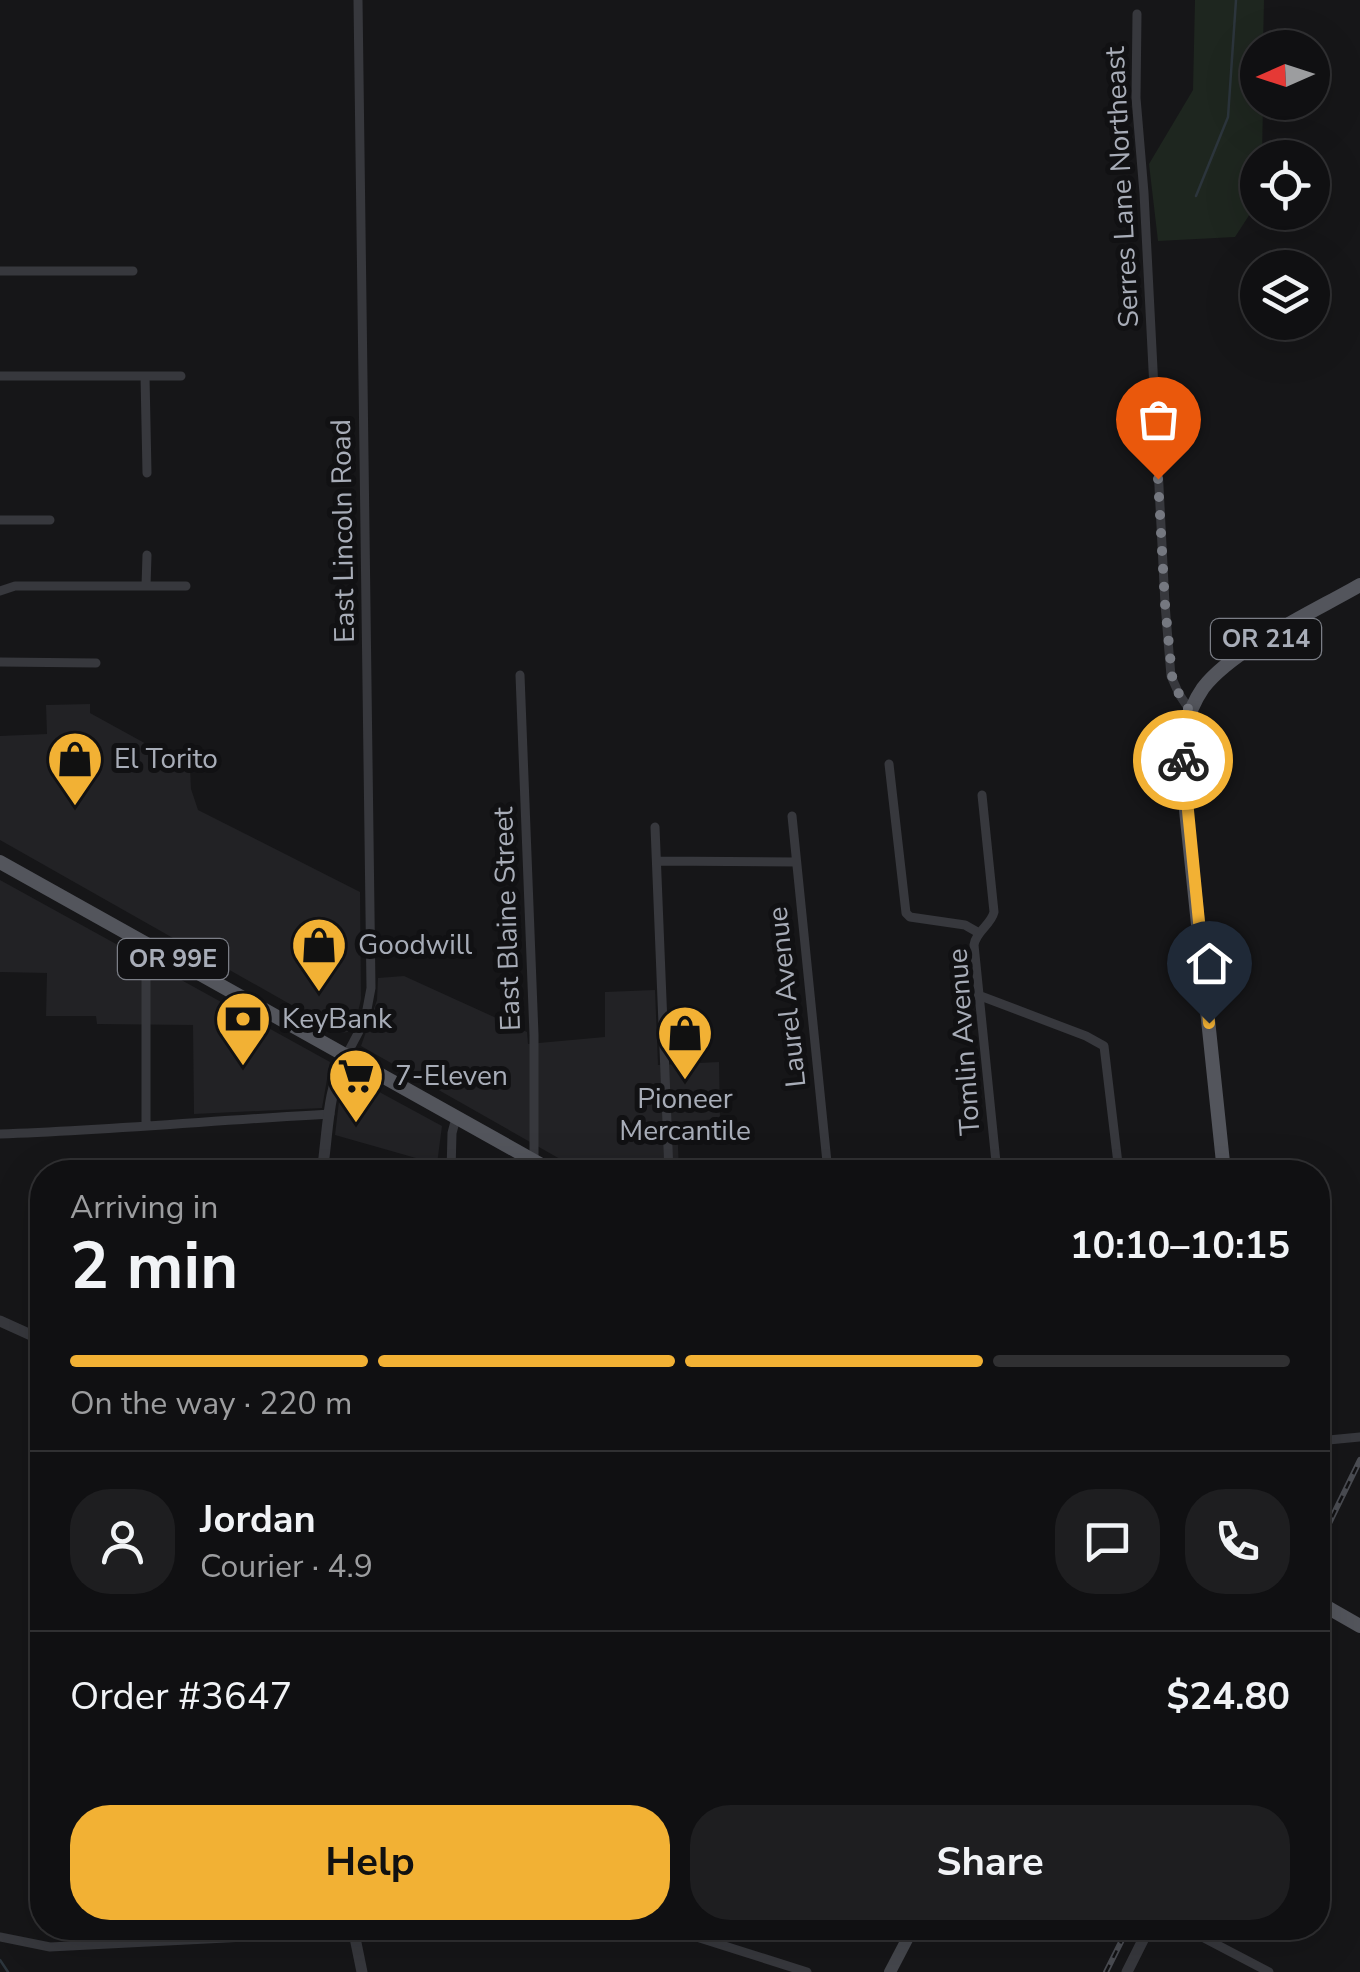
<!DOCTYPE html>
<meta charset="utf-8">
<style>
:root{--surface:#101012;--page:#1e1e20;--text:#f1f3f6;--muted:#9c9d9f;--line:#303032;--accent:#f2b134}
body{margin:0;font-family:"Nunito Sans",sans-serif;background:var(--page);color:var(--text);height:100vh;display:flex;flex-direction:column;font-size:38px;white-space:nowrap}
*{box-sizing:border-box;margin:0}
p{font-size:32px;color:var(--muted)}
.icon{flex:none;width:55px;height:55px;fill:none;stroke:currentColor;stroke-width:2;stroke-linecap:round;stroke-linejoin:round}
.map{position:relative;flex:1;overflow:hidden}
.side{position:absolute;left:30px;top:1160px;width:1300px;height:780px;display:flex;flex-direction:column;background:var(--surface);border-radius:40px;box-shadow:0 10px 40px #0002,0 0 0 2px var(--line)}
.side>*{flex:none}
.needle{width:65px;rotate:267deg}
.controls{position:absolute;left:1240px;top:30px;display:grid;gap:20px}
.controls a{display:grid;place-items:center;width:90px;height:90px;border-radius:50%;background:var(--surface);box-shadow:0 10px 40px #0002,0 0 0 2px var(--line);font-size:50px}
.pin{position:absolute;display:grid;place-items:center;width:85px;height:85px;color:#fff;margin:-102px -42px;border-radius:50% 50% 50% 0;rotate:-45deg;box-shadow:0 0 10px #0007}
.pin .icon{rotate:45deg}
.courier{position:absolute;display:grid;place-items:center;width:100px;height:100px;margin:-50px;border:8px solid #f2b134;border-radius:50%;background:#fff;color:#222;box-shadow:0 2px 12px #0007}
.summary em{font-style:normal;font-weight:700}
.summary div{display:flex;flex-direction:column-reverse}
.summary{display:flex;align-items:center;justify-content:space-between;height:170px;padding:0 40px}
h1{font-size:65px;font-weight:700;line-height:75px}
.bar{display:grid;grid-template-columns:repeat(4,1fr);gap:15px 10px;align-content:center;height:120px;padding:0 40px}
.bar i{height:12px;border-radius:8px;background:var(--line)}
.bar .active{background:var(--accent)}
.bar p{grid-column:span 4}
.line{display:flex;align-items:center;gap:25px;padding:0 40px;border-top:2px solid var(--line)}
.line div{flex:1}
.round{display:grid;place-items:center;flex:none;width:105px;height:105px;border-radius:40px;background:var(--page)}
.action{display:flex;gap:20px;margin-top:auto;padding:20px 40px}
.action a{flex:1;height:115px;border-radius:40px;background:var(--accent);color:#111;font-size:40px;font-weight:700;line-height:115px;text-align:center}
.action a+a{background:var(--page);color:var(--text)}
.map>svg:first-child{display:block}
.built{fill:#222225}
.green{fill:#1e261f}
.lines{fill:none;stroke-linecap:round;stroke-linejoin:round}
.stream{stroke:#2c353c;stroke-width:2.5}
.minor{stroke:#37383d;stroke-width:9}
.tertiary{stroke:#37383d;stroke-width:11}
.secondary{stroke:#45474d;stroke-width:12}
.primary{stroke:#53555c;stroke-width:14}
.rail-casing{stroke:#4a4c52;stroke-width:6}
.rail{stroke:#111113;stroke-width:2.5;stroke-dasharray:8;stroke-linecap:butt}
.done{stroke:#757880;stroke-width:10;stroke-dasharray:0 18}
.route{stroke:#f2b134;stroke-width:12}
.labels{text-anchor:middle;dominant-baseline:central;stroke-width:10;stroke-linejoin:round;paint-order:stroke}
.shield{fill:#111113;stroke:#7b7e86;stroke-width:2.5}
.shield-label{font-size:25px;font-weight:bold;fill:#a8adb8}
.street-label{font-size:28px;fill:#a8adb8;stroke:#111113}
.poi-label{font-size:28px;fill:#a8adb8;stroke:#111113;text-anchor:start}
</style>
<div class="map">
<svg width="1360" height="1972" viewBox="0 0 1360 1972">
<rect width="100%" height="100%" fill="#161618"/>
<path class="built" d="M 90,704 L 90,713 L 190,768 L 191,789 L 198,810 L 360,892 L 361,999 L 357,1016 L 348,1032 L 341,1033 L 0,840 L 0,736 L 47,734 L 46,705 Z
M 0,880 L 330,1062 L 322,1108 L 194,1114 L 193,1025 L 97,1024 L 96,1016 L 46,1016 L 47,973 L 0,972 Z
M 404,976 L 527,1032 L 528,1044 L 605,1037 L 605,992 L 655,990 L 658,1065 L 719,1062 L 720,1119 L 677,1122 L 679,1172 L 583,1172 L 361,1046 L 377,1000 L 378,978 Z
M 348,1075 L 442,1126 L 437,1164 L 335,1135 L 340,1093 Z"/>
<path class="green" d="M 1195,0 L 1264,0 L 1263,47 L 1258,48 L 1258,102 L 1263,103 L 1262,157 L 1258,158 L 1257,203 L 1235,237 L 1158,241 L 1149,164 L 1193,90 Z"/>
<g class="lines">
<path class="stream" d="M 1196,196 L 1228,117 L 1236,0
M 0,1960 L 8,1972"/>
<path class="minor" d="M 1137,14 L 1136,98 L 1144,193 L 1165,604 L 1171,676 L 1179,694 L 1191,712
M 0,271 L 133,271
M 0,376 L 181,376
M 145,376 L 147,473
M 0,520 L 50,520
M 146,586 L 147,555
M 0,591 L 15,586 L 186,586
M 0,662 L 96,663
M 520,675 L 534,1035 L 534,1172
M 889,764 L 906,913 L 910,917 L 965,925 L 979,933
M 982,795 L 994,912 C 991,925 976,931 974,945 L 997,1172
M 792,816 L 828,1172
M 655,827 L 669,1172
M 657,861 L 796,862
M 978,995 L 1086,1036 L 1104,1046 L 1119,1172
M 346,1056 L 365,1020 L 371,988 L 358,0
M 146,1126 L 146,978 L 147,966 L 155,949
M 0,1134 C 111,1130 220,1120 330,1114
M 451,1172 L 452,1133 L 456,1118
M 1318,1441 L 1360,1437
M 668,1928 L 807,1972
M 1185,1928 L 1269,1972
M 0,1937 L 50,1947 L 267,1936 L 292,1930 L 313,1928"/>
<path class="tertiary" d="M 322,1172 C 328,1135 327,1089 346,1056
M 0,1321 L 42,1340
M 353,1928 L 362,1972
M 1127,1972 L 1149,1928"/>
<path class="secondary" d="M 890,1972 L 913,1928"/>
<path class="primary" d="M 0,862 L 554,1172
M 1224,1172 L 1186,810 C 1184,784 1180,757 1185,731 C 1188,716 1194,701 1203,688 C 1234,648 1315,611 1360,585
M 1318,1602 L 1360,1626"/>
<g class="rail-casing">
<path id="rail" d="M 1318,1546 L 1360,1460
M 1106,1972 L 1128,1928"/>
</g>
<use href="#rail" class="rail"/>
</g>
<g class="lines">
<path class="done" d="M 1158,479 L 1165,604 L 1172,676 L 1179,694 L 1190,712 L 1185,730 L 1183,760"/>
<path class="route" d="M 1183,760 L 1209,1023"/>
</g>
<defs>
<g id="shop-pin" transform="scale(2.875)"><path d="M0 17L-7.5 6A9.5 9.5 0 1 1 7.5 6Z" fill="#f2b134" stroke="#111113"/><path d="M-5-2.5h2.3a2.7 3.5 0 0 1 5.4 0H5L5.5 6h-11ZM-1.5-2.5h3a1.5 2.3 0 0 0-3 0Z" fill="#111"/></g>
<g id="bank-pin" transform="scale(2.875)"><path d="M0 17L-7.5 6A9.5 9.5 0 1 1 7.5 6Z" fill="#f2b134" stroke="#111113"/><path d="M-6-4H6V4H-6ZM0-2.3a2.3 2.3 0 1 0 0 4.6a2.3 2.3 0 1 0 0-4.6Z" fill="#111"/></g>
<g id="supermarket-pin" transform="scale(2.875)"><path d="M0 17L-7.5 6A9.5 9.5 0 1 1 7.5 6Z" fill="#f2b134" stroke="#111113"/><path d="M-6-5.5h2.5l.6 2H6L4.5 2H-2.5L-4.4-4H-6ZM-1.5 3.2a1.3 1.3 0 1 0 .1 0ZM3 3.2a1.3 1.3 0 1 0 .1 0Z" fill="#111"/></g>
</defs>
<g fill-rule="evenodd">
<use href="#shop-pin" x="75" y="759"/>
<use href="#shop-pin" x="319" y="945"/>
<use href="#bank-pin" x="243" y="1019"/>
<use href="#shop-pin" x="685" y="1033"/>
<use href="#supermarket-pin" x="356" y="1076"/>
</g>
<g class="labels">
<g class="shield">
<rect x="1211" y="619" width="110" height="40" rx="8"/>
<rect x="118" y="939" width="110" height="40" rx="8"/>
</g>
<g class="shield-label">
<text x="1266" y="639">OR 214</text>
<text x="173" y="959">OR 99E</text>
</g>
<g class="street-label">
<text transform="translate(1122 187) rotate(-93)">Serres Lane Northeast</text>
<text transform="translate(343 531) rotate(-91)">East Lincoln Road</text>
<text transform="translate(507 919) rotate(-92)">East Blaine Street</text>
<text transform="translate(787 997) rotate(-96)">Laurel Avenue</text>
<text transform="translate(964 1042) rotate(-94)">Tomlin Avenue</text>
</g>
<g class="poi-label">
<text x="114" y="759">El Torito</text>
<text x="358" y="945">Goodwill</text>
<text x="282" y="1019">KeyBank</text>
<text x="395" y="1076">7-Eleven</text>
<text x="685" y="1099" text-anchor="middle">Pioneer<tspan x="685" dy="32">Mercantile</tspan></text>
</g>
</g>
</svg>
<div class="controls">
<a><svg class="needle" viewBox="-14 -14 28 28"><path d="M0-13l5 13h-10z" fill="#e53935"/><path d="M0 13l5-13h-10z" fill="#9c9d9f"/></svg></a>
<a><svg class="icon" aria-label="locate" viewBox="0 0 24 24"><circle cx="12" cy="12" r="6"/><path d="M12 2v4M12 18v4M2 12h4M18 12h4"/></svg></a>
<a><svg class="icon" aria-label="layers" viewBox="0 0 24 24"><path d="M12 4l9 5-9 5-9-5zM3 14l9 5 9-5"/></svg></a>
</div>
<div class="pin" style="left:1158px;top:479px;background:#ea580c"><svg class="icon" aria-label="bag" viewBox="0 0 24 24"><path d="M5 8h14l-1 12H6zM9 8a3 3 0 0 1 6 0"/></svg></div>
<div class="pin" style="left:1209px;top:1023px;background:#1f2937"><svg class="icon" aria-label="home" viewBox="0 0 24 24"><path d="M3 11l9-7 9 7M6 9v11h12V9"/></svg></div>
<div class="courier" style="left:1183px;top:760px"><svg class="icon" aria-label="bike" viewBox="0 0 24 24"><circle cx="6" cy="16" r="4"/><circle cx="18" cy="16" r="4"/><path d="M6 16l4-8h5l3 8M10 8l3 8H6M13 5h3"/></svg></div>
<section class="side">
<div class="summary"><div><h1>2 min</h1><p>Arriving in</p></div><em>10:10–10:15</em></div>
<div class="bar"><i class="active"></i><i class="active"></i><i class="active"></i><i></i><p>On the way · 220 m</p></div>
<div class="line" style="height:180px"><a class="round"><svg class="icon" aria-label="person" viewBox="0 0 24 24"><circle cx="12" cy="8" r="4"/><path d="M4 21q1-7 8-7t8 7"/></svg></a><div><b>Jordan</b><p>Courier · 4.9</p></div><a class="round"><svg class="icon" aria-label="chat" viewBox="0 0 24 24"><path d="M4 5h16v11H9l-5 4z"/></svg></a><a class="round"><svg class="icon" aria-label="phone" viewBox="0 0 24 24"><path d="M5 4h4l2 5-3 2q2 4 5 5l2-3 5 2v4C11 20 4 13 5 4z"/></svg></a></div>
<div class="line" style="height:130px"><div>Order #3647</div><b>$24.80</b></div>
<div class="action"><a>Help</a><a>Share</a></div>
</section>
</div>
